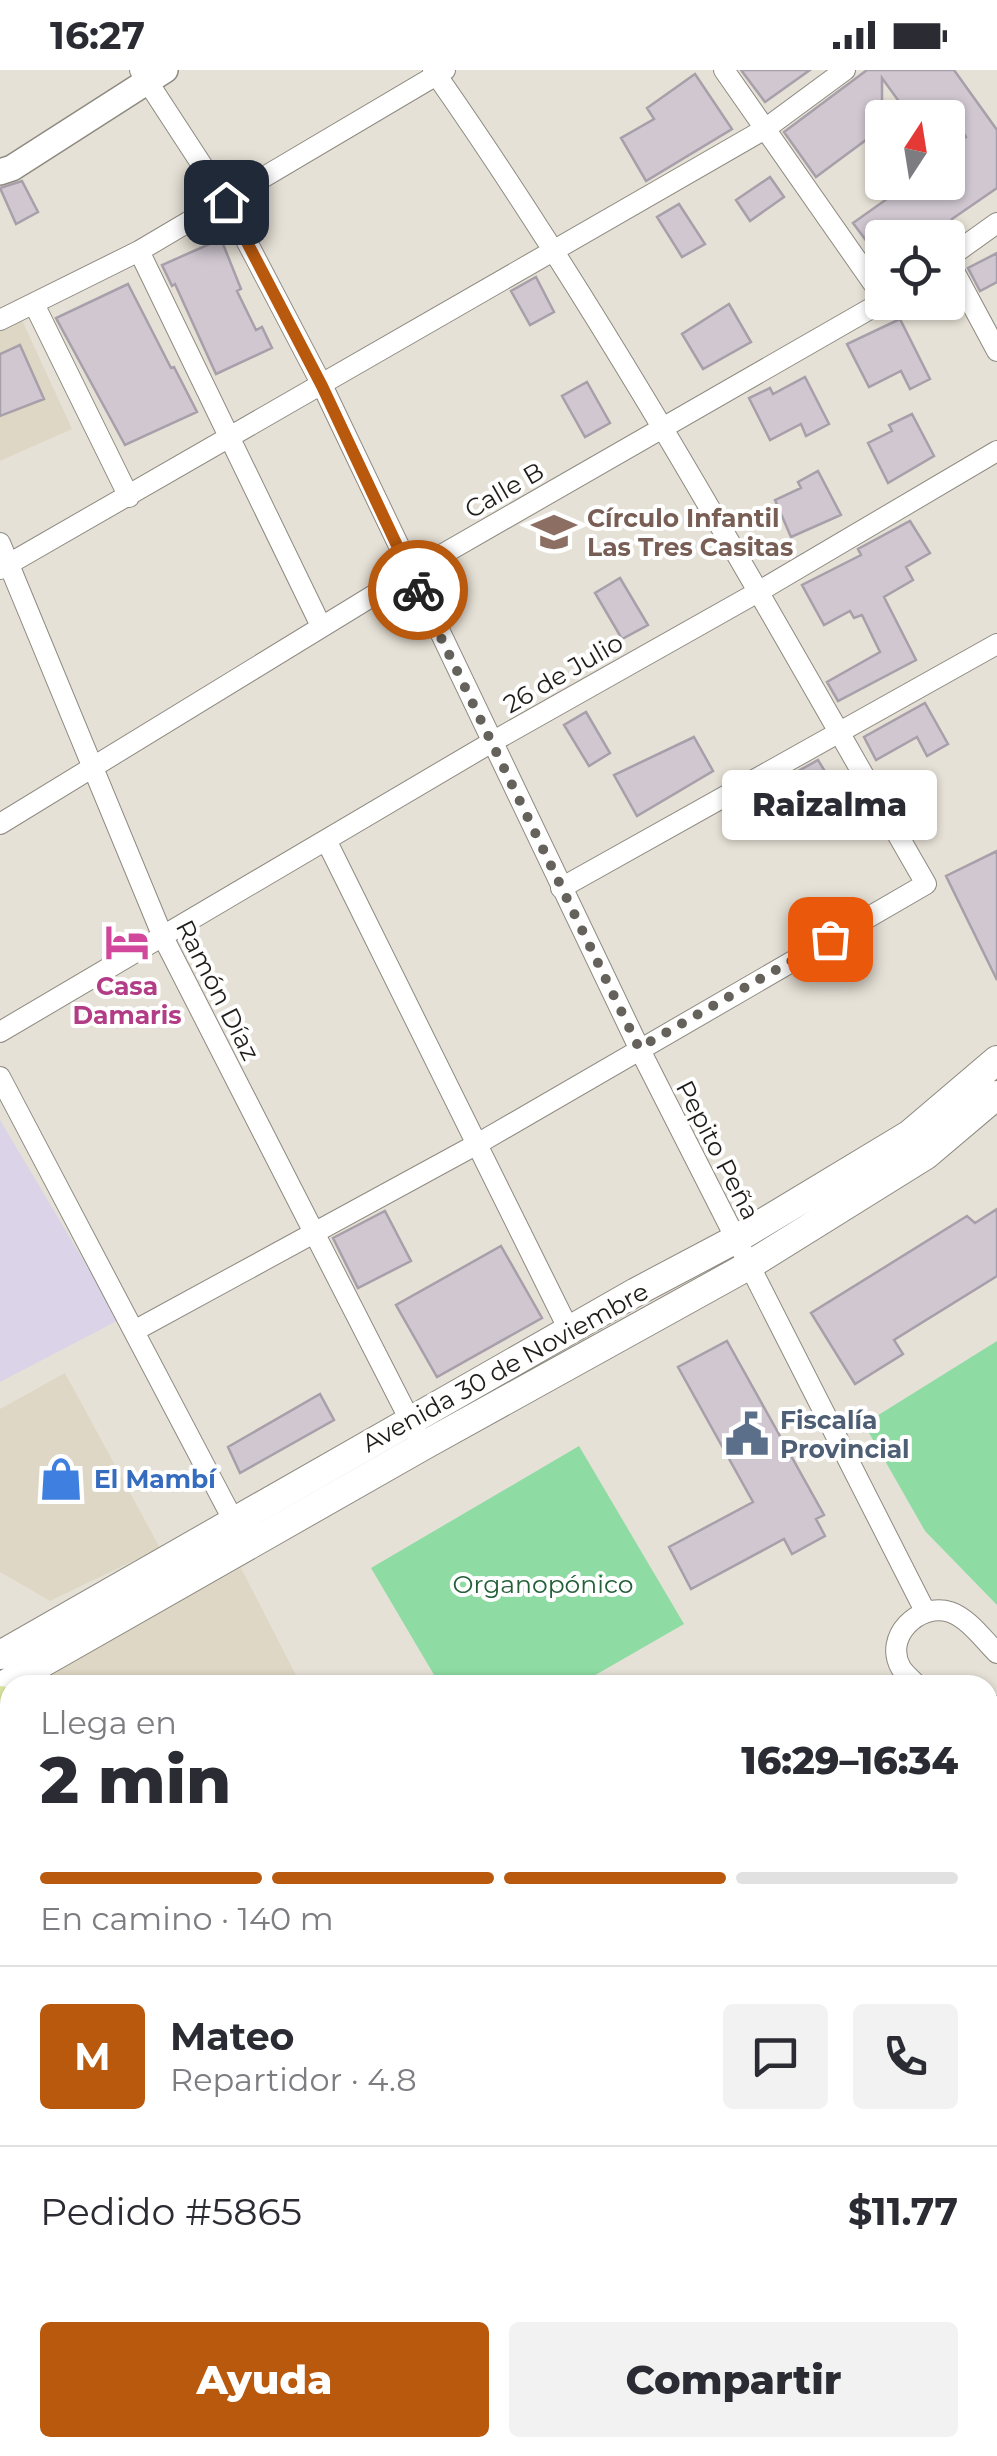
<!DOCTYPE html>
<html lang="es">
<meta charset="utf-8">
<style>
:root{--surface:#fff;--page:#f2f2f3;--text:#2b2b33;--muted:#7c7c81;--line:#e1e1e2;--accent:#b8590e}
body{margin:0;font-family:Montserrat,sans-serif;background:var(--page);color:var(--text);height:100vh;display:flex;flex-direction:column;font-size:38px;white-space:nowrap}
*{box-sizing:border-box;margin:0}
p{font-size:32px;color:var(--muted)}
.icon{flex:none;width:55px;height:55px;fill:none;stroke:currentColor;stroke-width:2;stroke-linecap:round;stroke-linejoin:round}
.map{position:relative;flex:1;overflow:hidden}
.details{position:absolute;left:0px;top:1605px;width:998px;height:782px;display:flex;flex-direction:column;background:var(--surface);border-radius:30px 30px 0 0;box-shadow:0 2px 8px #0004}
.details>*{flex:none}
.needle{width:65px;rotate:12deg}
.fabs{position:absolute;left:865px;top:30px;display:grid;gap:20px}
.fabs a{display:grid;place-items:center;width:100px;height:100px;border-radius:10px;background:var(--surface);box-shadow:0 2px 8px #0004;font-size:50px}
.pin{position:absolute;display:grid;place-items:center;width:85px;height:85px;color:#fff;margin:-42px;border-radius:20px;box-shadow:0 5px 15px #0006}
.courier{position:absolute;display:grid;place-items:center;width:100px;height:100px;margin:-50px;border:8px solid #b8590e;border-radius:50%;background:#fff;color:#222;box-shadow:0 2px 12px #0007}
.bubble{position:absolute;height:70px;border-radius:10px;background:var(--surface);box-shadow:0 2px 8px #0004;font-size:32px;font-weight:800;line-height:70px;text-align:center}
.head em{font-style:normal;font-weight:800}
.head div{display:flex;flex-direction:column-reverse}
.head{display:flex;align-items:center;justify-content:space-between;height:170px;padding:0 40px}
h1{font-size:65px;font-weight:800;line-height:75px}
.bar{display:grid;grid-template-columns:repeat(4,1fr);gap:15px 10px;align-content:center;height:120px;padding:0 40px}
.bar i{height:12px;border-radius:8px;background:var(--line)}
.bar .on{background:var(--accent)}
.bar p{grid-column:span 4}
.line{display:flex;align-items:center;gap:25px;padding:0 40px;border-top:2px solid var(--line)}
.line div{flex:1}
.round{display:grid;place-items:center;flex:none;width:105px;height:105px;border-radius:10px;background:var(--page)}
.action{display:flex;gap:20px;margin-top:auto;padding:20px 40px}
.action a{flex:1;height:115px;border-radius:10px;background:var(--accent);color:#fff;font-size:40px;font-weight:800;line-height:115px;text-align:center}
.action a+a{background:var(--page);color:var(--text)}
.status{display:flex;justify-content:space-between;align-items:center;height:70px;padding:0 50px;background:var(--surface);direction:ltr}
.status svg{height:28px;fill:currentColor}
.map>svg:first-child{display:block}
.built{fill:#dfd7c5}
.industrial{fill:#dbd4e9}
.green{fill:#8edca3}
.building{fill:#d0c7d1;stroke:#a79fa9;stroke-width:2.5}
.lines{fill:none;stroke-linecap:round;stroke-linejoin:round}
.minor-casing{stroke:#8e8a80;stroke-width:22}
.tertiary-casing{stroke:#8e8a80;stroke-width:28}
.secondary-casing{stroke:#8e8a80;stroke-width:30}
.primary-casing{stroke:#8f9a4c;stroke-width:35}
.minor{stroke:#fff;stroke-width:20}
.tertiary{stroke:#fff;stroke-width:25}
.secondary{stroke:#fff;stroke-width:28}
.primary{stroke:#e0eba4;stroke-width:32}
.done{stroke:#65625b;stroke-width:10;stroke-dasharray:0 18}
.route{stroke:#b8590e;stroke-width:12}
.labels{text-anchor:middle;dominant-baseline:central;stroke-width:8;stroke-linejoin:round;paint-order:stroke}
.street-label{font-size:25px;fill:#1f1d19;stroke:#fff}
.education-label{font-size:25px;font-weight:bold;fill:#785e54;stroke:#fff;text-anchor:start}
.hotel-label{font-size:25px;font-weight:bold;fill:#b23c85;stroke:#fff}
.service-label{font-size:25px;font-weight:bold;fill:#4e5e75;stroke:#fff;text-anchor:start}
.shop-label{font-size:25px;font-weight:bold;fill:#366cbe;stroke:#fff;text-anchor:start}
.park-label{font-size:25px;fill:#236038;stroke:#fff}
</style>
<div class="status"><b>16:27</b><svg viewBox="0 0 49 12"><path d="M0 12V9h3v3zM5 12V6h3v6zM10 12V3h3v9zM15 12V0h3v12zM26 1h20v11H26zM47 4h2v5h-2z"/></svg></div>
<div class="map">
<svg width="997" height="2386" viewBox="0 0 997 2386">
<rect width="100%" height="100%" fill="#e6e1d6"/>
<path class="built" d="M 22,250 L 72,359 L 0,391 L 0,261 Z
M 65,1303 L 160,1478 L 50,1531 L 0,1502 L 0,1339 Z
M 241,1498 L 301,1615 L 28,1615 Z"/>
<path class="industrial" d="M 0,1050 L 119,1250 L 0,1312 Z"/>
<path class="green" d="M 997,1271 L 997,1535 L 925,1461 L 864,1354 Z
M 579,1376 L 684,1554 L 578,1615 L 440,1615 L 371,1498 Z"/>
<path class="building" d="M 741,0 L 810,0 L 765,32 Z
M 867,0 L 954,0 L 997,60 L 997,118 L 952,149 L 955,153 L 934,168 L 882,168 L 882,192 L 853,153 L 901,119 L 897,112 L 948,112 L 948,79 L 966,67 L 941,32 L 920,48 L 911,48 L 882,8 L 882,58 L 816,107 L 784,62 Z
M 695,4 L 732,59 L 646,111 L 621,68 L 654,49 L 647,38 Z
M 770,107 L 784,127 L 750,151 L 736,130 Z
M 22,111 L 38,142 L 16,154 L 0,118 Z
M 679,134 L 705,174 L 682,187 L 657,147 Z
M 221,169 L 241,219 L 237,221 L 256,260 L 262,257 L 272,278 L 216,304 L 175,214 L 172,216 L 162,195 Z
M 997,183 L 997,212 L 980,221 L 968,198 Z
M 536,207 L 554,242 L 530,255 L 511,221 Z
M 128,214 L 171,298 L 174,297 L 197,342 L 125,375 L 56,248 Z
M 729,234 L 751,272 L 703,299 L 682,264 Z
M 900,249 L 930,309 L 910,319 L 901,301 L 869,317 L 847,274 Z
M 20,275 L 44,329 L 0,346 L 0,284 Z
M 805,307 L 829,354 L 806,366 L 801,354 L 770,370 L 749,328 L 770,318 L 773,324 Z
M 587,312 L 610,353 L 585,367 L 562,326 Z
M 912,344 L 934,386 L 888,413 L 868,373 L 892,361 L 889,355 Z
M 818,401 L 841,445 L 791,467 L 775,430 L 801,418 L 798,412 Z
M 910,451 L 930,483 L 906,497 L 913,510 L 884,527 L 916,590 L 838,631 L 827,612 L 880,582 L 862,545 L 854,548 L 850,541 L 824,555 L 802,515 L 861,485 L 858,479 Z
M 620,508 L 648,555 L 622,569 L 595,523 Z
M 925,633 L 948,674 L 927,686 L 917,667 L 876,690 L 864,667 Z
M 586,642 L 610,683 L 589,696 L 564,655 Z
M 694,667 L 713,701 L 637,746 L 614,705 Z
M 818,690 L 829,708 L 779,737 L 768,718 Z
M 997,781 L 997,910 L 946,806 Z
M 997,1139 L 997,1206 L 894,1270 L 903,1284 L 855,1314 L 811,1243 L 967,1146 L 975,1153 Z
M 385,1141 L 411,1191 L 358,1218 L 333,1168 Z
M 501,1176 L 542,1248 L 437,1307 L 396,1235 Z
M 727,1271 L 824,1445 L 816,1449 L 825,1466 L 792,1484 L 784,1469 L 691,1519 L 669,1477 L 753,1432 L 678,1297 Z
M 320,1324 L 334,1350 L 240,1403 L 228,1377 Z"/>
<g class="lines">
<g class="minor-casing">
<path id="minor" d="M 140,0 L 226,132 L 322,315 L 639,978 L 925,1541
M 724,0 L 882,226
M 139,181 L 321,556
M 948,188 L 997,153
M 948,190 L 997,281
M 34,234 L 129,427
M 0,250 L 139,181 L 445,0
M 0,473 L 163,867 L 416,1362
M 0,499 L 765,59 L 845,0
M 0,754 L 410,503 L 882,232
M 327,772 L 569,1260
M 561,818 L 997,574
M 0,962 L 492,672 L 758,522 L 997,381
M 0,1007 L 239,1461
M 134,1261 L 479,1073 L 926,814 C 768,540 615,260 433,0
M 917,1615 C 912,1610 905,1604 901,1598 C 883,1567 919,1532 950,1542 C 968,1548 983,1569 997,1583
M 988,1644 L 997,1636
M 0,2071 L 10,2066
M 281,2386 L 297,2378"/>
</g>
<g class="tertiary-casing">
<path id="tertiary" d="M 0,102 L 12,98 L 165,0
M 0,2201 L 10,2217
M 109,2378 L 115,2386"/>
</g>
<g class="secondary-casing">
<path id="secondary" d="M 0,1585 L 636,1222 L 736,1169 L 910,1064 L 997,990
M 0,1617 L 423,1376 L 748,1196 L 926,1085 L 997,1025"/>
</g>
<g class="primary-casing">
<path id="primary" d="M 0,1632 L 10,1650
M 413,2378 L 419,2386"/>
</g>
<use href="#minor" class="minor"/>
<use href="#tertiary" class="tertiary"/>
<use href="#secondary" class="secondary"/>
<use href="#primary" class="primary"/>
</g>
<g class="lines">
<path class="done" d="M 418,520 L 639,978 L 830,869"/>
<path class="route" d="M 226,132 L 322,316 L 418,520"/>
</g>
<defs>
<g id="school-bare" transform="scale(3.45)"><path d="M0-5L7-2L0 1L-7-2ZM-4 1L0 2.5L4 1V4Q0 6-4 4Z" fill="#8d6e63" stroke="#fff" stroke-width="2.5" paint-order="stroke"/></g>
<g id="hotel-bare" transform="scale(3.45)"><path d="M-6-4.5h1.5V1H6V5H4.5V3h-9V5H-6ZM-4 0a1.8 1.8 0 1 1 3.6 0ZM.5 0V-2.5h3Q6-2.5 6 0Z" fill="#d1479c" stroke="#fff" stroke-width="2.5" paint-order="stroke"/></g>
<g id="civic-bare" transform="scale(3.45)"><path d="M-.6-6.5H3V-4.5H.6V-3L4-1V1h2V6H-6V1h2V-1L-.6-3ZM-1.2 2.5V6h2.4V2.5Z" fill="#5c6f8a" stroke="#fff" stroke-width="2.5" paint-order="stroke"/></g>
<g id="shop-bare" transform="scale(3.45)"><path d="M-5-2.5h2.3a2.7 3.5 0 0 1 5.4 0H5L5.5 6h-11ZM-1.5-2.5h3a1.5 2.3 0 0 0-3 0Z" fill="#3f7fe0" stroke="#fff" stroke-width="2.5" paint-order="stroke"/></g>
</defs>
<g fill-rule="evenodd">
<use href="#school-bare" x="554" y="462"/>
<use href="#hotel-bare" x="127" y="872"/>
<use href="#civic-bare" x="747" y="1364"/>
<use href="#shop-bare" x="61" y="1409"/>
</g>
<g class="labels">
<g class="street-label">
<text transform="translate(504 420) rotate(-30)">Calle B</text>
<text transform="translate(563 603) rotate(-30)">26 de Julio</text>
<text transform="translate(218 920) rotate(63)">Ramón Díaz</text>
<text transform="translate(718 1080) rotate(63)">Pepito Peña</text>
<text transform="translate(505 1297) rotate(-29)">Avenida 30 de Noviembre</text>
</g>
<g class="education-label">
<text x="587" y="448">Círculo Infantil<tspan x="587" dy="29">Las Tres Casitas</tspan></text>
</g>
<g class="hotel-label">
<text x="127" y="916">Casa<tspan x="127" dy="29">Damaris</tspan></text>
</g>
<g class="service-label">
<text x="780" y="1350">Fiscalía<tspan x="780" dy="29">Provincial</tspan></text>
</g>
<g class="shop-label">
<text x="94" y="1409">El Mambí</text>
</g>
<g class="park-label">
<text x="543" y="1514">Organopónico</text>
</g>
</g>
</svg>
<div class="fabs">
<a><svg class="needle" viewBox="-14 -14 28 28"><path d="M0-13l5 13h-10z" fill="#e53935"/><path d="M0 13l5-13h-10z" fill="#7c7c81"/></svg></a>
<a><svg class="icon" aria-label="locate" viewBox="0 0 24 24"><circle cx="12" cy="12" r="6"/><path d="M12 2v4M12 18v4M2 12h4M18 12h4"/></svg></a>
</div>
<div class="pin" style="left:830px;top:869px;background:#ea580c"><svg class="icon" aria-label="bag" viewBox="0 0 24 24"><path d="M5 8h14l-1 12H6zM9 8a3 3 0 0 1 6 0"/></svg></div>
<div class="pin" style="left:226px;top:132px;background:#1f2937"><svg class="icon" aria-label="home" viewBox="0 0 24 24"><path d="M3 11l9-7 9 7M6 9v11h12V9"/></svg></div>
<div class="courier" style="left:418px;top:520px"><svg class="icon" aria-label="bike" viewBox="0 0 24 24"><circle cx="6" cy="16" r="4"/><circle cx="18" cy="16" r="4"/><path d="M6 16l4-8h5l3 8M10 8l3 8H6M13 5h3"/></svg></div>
<div class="bubble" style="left:722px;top:700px;width:215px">Raizalma</div>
<section class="details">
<div class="head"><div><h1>2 min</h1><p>Llega en</p></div><em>16:29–16:34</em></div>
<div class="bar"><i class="on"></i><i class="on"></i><i class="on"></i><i></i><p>En camino · 140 m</p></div>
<div class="line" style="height:180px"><b class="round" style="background:var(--accent);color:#fff">M</b><div><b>Mateo</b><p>Repartidor · 4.8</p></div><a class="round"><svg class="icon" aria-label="chat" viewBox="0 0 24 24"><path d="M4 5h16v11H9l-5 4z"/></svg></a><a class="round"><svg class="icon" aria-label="phone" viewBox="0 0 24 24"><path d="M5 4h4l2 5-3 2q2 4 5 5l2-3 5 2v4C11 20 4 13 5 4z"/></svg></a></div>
<div class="line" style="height:130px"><div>Pedido #5865</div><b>$11.77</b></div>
<div class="action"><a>Ayuda</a><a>Compartir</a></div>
</section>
</div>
